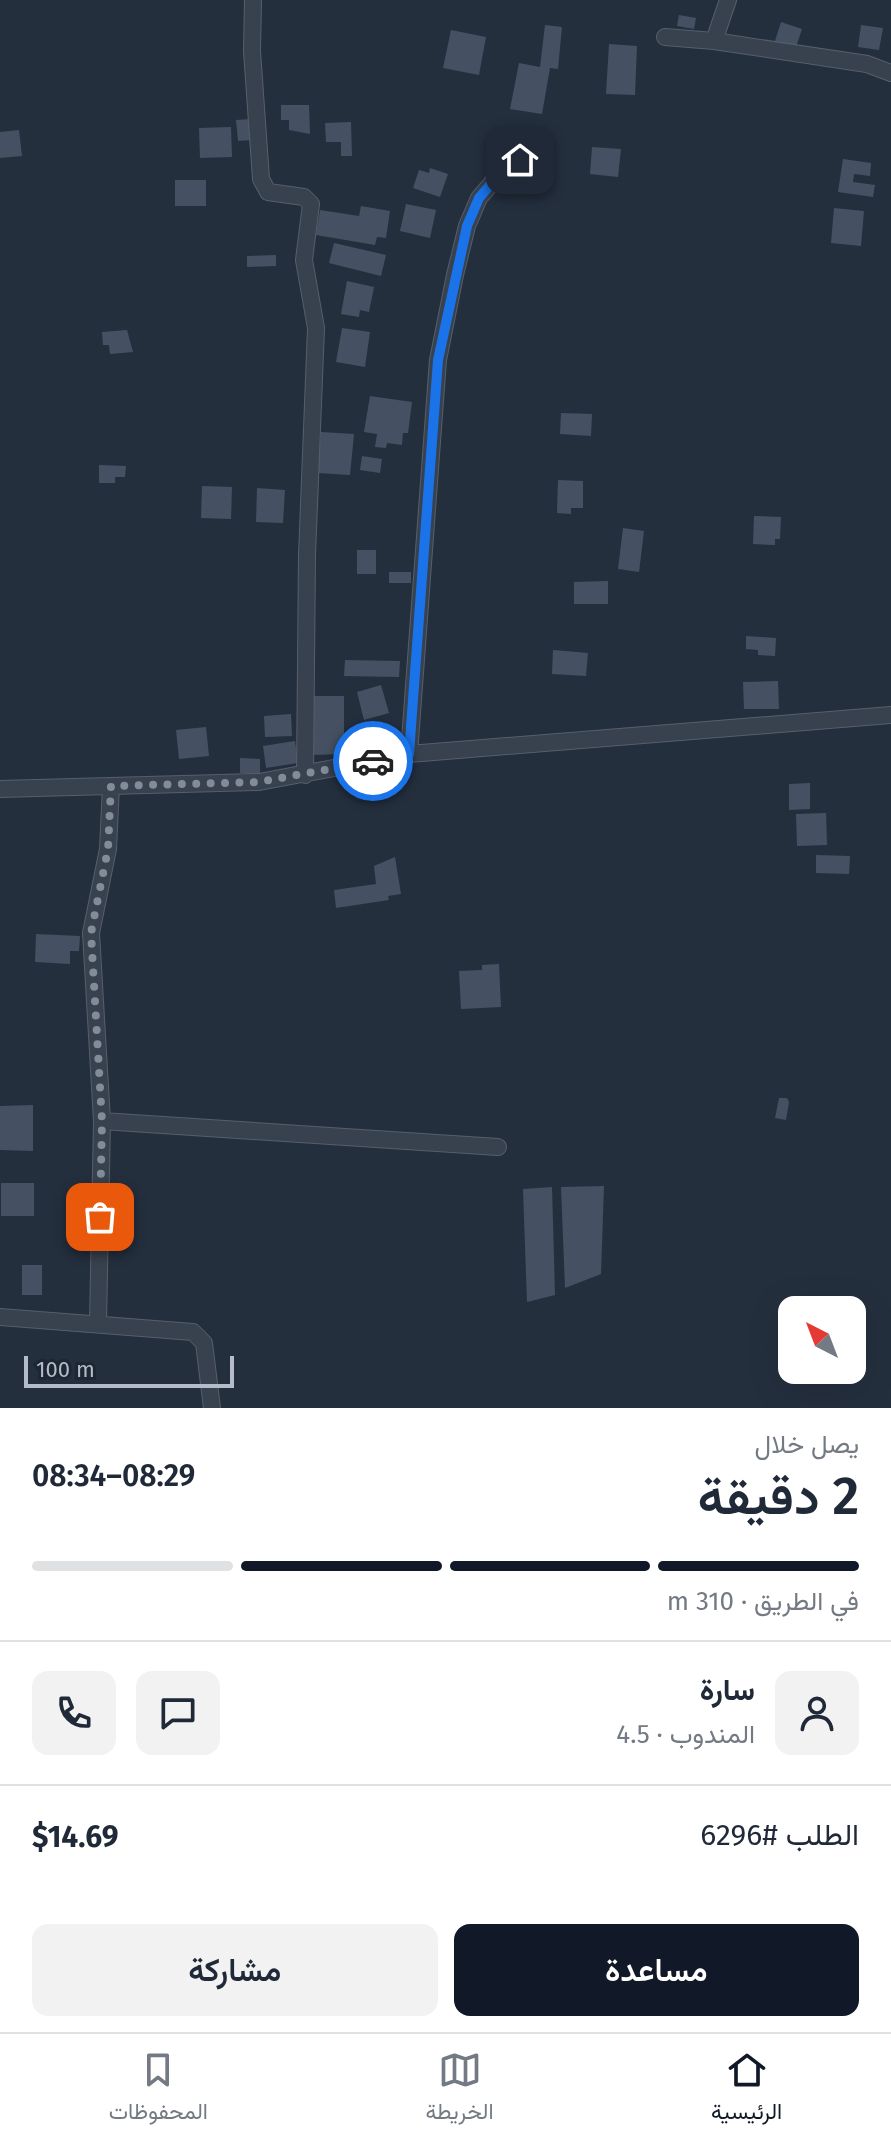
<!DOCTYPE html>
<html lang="ar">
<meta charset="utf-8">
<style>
:root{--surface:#fff;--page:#f2f2f3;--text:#1f2937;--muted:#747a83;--line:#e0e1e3;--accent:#111827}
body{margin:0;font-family:"Fira Sans",Vazirmatn,sans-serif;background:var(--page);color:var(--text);direction:rtl;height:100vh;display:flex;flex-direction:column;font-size:30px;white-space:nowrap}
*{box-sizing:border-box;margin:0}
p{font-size:26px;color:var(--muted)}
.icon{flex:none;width:44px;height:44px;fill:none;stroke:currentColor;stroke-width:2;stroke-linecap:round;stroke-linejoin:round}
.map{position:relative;height:1408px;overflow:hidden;direction:ltr}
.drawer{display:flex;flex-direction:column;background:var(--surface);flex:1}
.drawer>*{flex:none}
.needle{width:52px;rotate:318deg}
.controls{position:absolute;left:778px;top:1296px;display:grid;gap:16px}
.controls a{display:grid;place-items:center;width:88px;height:88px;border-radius:16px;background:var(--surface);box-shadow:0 8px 32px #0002;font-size:40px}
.scale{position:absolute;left:24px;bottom:20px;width:210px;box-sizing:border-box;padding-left:8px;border:4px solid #b4bcc9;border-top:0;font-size:22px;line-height:28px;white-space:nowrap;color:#b4bcc9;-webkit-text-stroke:6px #1d2633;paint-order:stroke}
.pin{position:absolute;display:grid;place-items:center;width:68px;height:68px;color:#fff;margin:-34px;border-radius:16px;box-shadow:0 4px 12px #0006}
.courier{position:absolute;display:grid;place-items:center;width:80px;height:80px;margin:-40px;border:6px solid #1a73e8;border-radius:50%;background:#fff;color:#222;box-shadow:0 2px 10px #0007}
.overview em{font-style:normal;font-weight:600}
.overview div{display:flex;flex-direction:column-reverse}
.overview{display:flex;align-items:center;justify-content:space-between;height:136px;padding:0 32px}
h1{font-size:52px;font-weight:600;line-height:60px}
.bar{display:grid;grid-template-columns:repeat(4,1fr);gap:12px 8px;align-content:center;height:96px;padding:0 32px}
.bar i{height:10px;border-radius:6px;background:var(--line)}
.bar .active{background:var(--accent)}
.bar p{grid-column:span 4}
.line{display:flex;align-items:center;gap:20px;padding:0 32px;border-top:2px solid var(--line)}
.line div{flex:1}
.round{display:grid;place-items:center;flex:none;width:84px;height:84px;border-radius:16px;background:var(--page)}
.button{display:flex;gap:16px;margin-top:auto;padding:16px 32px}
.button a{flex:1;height:92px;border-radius:16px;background:var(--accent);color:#fff;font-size:32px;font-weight:600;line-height:92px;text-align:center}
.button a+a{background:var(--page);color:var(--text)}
.tabs{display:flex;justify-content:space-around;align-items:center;height:112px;border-top:2px solid var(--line);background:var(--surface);font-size:22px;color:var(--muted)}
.tabs a{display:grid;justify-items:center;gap:4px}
.tabs .active{color:var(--accent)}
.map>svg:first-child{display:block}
.building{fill:#455162}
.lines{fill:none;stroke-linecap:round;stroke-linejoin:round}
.minor-casing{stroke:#565f6c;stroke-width:18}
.minor{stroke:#38414e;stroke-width:16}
.done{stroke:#828b98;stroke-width:8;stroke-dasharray:0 14.4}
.route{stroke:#1a73e8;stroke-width:10}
</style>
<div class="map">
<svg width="891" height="1408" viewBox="0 0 891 1408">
<rect width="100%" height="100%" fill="#242f3e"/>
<path class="building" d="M 679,15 L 696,18 L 694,29 L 677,26 Z
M 781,22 L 802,29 L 796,47 L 775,41 Z
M 545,25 L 562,27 L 558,69 L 550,68 L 542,114 L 510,109 L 519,63 L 540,67 Z
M 861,25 L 883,28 L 879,50 L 858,47 Z
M 451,30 L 486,37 L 479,75 L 443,68 Z
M 609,44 L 637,46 L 635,95 L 606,94 Z
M 281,105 L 309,105 L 310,134 L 289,130 L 289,120 L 281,120 Z
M 251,119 L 252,140 L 238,141 L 236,120 Z
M 351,122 L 352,156 L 341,156 L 341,142 L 326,142 L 325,123 Z
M 231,127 L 232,157 L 200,158 L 199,128 Z
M 19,130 L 22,156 L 0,158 L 0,132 Z
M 592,147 L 621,149 L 618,177 L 590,174 Z
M 843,159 L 871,163 L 870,176 L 854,174 L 853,182 L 875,185 L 873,197 L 838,192 Z
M 430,168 L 448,174 L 440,197 L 413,188 L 419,170 L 429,173 Z
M 175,180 L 206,180 L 206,206 L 175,206 Z
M 406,204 L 436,210 L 430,238 L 400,231 Z
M 361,206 L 390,211 L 386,238 L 377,237 L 375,245 L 316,235 L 320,210 L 359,216 Z
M 834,208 L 864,211 L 861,246 L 831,243 Z
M 334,243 L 386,255 L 381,276 L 329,263 Z
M 276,255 L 276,266 L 247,267 L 247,256 Z
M 347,281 L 374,287 L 369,312 L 360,310 L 359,317 L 341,314 Z
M 342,328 L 370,332 L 365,367 L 336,362 Z
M 127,330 L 133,352 L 110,354 L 109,345 L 103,345 L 102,332 Z
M 370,396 L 412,402 L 408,433 L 403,433 L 402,445 L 387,443 L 386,448 L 375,447 L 377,434 L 364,432 Z
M 561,413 L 592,414 L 591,436 L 560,434 Z
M 321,432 L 354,434 L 350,475 L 318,473 Z
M 362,456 L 382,459 L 380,473 L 360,470 Z
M 99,465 L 126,466 L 125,477 L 115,477 L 115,483 L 99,483 Z
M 558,480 L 583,481 L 583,508 L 571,508 L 571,514 L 557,513 Z
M 202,486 L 232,487 L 231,519 L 201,518 Z
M 257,488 L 285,490 L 283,523 L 256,522 Z
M 754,516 L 781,517 L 780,539 L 775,539 L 775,545 L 753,544 Z
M 623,528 L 644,531 L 639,572 L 618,569 Z
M 357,550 L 376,550 L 376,574 L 357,574 Z
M 389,572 L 411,572 L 411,583 L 389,583 Z
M 608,581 L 608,604 L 574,604 L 574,582 Z
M 746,636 L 776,638 L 775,656 L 758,655 L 758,650 L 746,649 Z
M 553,650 L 588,653 L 586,676 L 552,674 Z
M 345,660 L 400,661 L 399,677 L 344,676 Z
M 778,681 L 779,709 L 744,709 L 743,682 Z
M 381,685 L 389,713 L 364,720 L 357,692 Z
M 311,696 L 344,696 L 344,754 L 311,755 Z
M 291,714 L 292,736 L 265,737 L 264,716 Z
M 206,727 L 209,756 L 179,759 L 176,730 Z
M 295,741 L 298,763 L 266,768 L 263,746 Z
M 240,758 L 260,759 L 260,774 L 240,773 Z
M 810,783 L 810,809 L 789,810 L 789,784 Z
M 826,813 L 827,845 L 797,846 L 796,814 Z
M 816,855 L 850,856 L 849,874 L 816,873 Z
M 395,857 L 401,894 L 388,896 L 389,900 L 336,908 L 334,890 L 376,884 L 374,866 Z
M 36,934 L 80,936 L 79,951 L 70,951 L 70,964 L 35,962 Z
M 499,964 L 501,1007 L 461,1009 L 459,971 L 482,970 L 482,965 Z
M 779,1098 L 787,1098 L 789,1102 L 786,1120 L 775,1118 Z
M 33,1105 L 33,1151 L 0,1150 L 0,1106 Z
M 1,1183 L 34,1183 L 34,1216 L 1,1216 Z
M 604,1186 L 601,1274 L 565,1288 L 561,1187 Z
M 552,1187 L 555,1295 L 527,1302 L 523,1189 Z
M 22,1265 L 42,1265 L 42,1295 L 22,1295 Z"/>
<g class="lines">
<g class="minor-casing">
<path id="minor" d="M 253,0 L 252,51 L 261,179 L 268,192 L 304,197 L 311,204 L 304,260 L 316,328 L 307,555 L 305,775
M 728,0 L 714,41 L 867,64 L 891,73
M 665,37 L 714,41
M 409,754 L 438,360 L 455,275 L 467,226 L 479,198 L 503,170 L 520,160 L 541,158
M 0,789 L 259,782 L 409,754 L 891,715
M 102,1121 L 498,1147
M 0,1317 L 193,1332 L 204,1343 L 212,1408
M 98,1323 L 102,1121 L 91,933 L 108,849 L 111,786"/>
</g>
<use href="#minor" class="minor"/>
</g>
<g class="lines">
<path class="done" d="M 100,1217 L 102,1121 L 91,933 L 108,849 L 111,786 L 259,782 L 373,761"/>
<path class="route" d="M 373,761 L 409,754 L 438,360 L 467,226 L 479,198 L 503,170 L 520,160"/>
</g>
</svg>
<div class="controls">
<a><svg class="needle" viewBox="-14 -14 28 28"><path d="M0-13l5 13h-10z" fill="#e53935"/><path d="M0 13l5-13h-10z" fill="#747a83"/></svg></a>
</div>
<div class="scale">100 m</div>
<div class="pin" style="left:100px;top:1217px;background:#ea580c"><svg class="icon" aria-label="bag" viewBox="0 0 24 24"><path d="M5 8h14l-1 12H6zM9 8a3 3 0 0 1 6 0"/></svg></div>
<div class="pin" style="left:520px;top:160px;background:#1f2937"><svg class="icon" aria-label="home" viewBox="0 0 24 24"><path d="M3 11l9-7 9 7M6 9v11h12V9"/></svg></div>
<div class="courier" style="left:373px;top:761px"><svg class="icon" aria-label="car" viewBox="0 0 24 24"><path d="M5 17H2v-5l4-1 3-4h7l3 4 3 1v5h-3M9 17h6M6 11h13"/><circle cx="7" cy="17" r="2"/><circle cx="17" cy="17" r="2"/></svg></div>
</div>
<section class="drawer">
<div class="overview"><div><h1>2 دقيقة</h1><p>يصل خلال</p></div><em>08:29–08:34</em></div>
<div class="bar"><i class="active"></i><i class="active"></i><i class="active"></i><i></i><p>في الطريق · 310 m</p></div>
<div class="line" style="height:144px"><a class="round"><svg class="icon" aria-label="person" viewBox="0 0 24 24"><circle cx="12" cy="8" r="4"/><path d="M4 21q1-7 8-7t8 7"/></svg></a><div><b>سارة</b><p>المندوب · 4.5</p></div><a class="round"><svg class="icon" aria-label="chat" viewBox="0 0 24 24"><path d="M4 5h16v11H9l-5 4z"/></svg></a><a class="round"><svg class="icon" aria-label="phone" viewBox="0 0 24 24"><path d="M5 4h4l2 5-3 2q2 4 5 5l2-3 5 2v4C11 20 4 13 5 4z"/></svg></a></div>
<div class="line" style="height:104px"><div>الطلب #6296</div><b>$14.69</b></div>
<div class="button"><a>مساعدة</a><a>مشاركة</a></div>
</section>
<nav class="tabs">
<a class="active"><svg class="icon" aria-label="home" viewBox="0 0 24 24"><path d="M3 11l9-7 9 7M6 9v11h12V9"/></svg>الرئيسية</a>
<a><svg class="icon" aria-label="map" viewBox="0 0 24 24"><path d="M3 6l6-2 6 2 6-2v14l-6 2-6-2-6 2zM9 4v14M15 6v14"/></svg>الخريطة</a>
<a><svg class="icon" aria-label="saved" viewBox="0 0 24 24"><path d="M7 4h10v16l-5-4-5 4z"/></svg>المحفوظات</a>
</nav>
